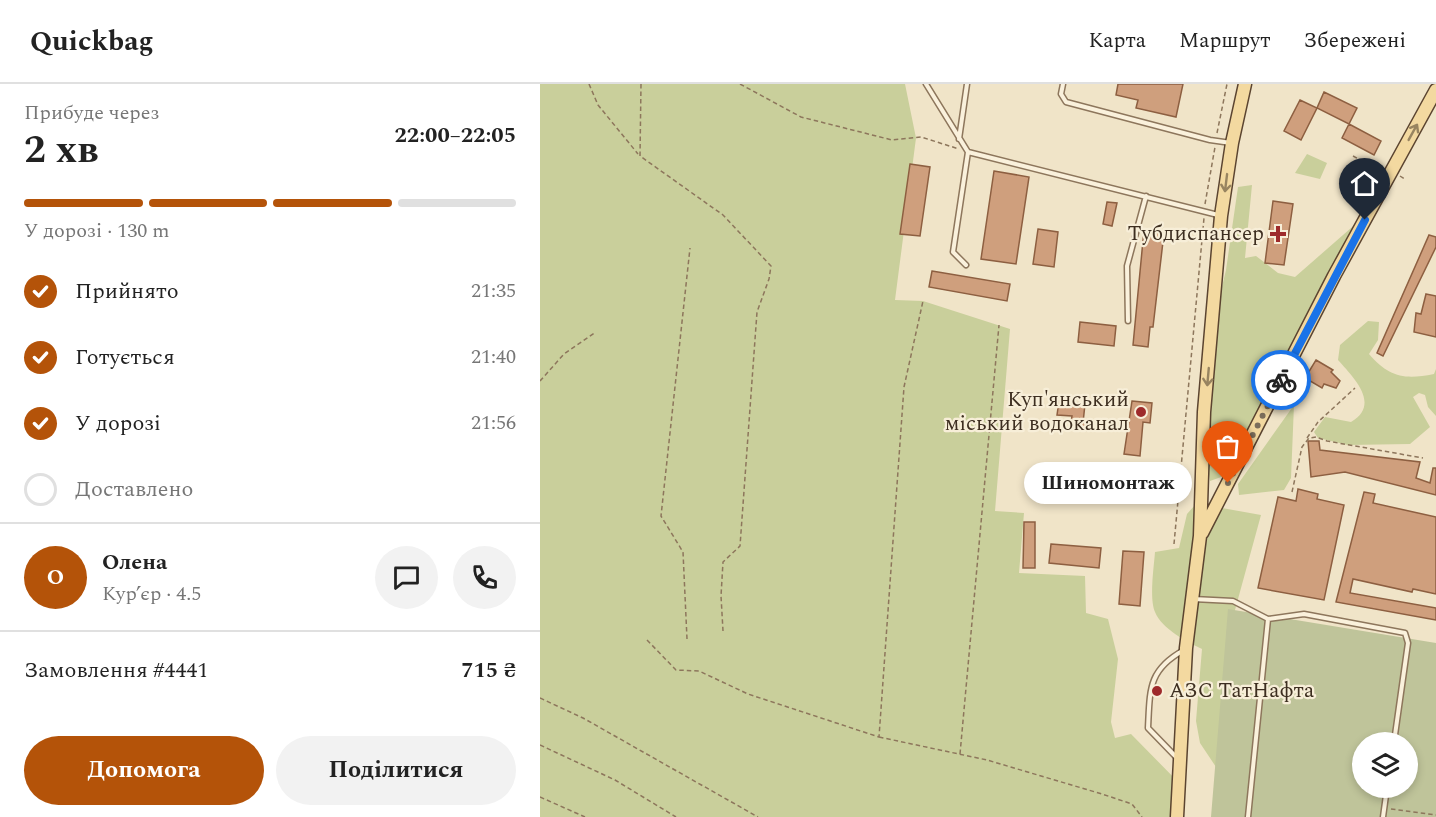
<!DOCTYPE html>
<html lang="uk">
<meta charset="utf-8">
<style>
:root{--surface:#fff;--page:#f2f2f2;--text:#222;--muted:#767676;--line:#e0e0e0;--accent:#b45309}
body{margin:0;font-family:Spectral,serif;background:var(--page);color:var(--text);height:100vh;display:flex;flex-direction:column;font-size:22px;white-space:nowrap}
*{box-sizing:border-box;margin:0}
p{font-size:20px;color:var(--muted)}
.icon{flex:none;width:33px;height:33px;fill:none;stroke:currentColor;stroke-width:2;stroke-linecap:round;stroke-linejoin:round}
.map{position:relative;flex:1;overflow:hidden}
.sheet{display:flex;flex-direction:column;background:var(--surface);width:540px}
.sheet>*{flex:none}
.buttons{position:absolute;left:812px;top:648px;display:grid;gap:12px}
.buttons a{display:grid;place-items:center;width:66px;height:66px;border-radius:50%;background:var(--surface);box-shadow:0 3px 9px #0003;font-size:30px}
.pin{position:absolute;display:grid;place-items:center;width:51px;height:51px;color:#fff;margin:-62px -26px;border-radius:50% 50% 50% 0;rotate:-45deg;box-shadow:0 0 6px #0007}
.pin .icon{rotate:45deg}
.courier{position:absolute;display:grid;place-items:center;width:60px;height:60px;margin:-30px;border:4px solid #1a73e8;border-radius:50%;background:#fff;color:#222;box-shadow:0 2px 8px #0007}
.bubble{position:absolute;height:42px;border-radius:21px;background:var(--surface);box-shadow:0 3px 9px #0003;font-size:20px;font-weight:700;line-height:42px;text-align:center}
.head em{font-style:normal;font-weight:700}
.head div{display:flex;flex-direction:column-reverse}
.head{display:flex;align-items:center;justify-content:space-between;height:102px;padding:0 24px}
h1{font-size:39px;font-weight:700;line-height:45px}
.bar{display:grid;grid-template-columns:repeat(4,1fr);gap:9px 6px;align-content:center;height:72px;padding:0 24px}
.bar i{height:8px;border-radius:4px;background:var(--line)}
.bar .selected{background:var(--accent)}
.bar p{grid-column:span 4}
.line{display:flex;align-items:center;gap:15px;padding:0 24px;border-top:2px solid var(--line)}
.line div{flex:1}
.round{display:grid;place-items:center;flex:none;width:63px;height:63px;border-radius:32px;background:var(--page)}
ol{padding:0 24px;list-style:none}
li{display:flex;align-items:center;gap:18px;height:66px}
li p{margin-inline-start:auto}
li .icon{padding:6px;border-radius:50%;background:var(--accent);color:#fff;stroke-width:4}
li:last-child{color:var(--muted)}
li i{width:33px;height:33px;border:3px solid var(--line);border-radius:50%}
.primary-button{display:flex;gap:12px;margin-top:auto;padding:12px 24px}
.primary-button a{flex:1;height:69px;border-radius:36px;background:var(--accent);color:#fff;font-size:24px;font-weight:700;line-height:69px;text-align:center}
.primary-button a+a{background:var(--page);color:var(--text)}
header{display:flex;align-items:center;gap:36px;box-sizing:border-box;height:84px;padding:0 30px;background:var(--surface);border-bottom:2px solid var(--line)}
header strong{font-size:28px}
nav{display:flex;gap:33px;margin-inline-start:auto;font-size:21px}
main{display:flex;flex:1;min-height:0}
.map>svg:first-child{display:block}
.green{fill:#c9cf9b}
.cemetery{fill:#bfc49a;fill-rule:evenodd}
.building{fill:#cf9f7d;stroke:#8d5f41;stroke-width:1.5}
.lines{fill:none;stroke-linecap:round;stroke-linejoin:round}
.lane-casing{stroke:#8d765c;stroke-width:7}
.primary-casing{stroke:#5b4430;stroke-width:15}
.path{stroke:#8d765c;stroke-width:1.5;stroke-dasharray:4.5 3;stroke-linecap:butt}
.lane{stroke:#faf1dc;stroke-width:4}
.primary{stroke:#f3d9a0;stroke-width:12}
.oneway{stroke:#988460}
.done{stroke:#7c6e5b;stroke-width:6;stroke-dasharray:0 10.8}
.route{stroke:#1a73e8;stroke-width:8}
.poi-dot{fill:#9e2a2b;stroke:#f7eed8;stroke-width:2}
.labels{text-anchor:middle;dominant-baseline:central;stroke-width:4.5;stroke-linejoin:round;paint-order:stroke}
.poi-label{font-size:21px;fill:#3d2e20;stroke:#f7eed8;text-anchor:end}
</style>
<header>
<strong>Quickbag</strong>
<nav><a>Карта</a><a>Маршрут</a><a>Збережені</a></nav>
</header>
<main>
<section class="sheet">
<div class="head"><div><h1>2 хв</h1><p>Прибуде через</p></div><em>22:00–22:05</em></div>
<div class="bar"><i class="selected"></i><i class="selected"></i><i class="selected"></i><i></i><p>У дорозі · 130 m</p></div>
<ol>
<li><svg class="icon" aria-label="check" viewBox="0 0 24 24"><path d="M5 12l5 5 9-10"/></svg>Прийнято<p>21:35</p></li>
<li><svg class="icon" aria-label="check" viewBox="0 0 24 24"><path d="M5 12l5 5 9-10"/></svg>Готується<p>21:40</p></li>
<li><svg class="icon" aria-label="check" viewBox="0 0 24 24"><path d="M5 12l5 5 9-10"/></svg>У дорозі<p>21:56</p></li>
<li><i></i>Доставлено</li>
</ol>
<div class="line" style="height:108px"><b class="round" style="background:var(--accent);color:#fff">О</b><div><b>Олена</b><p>Кур’єр · 4.5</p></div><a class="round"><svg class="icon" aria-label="chat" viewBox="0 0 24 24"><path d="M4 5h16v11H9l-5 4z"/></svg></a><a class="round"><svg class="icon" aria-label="phone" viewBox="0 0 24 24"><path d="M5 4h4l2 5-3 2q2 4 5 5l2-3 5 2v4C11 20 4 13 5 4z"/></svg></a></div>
<div class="line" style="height:78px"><div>Замовлення #4441</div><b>715 ₴</b></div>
<div class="primary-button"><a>Допомога</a><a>Поділитися</a></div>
</section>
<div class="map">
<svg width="896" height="733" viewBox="0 0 896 733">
<rect width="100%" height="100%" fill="#f0e4c8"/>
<path class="green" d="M 0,0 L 365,0 L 376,54 L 355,216 L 383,217 L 470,245 L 455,427 L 484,429 L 479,489 L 545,492 L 546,529 L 568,535 L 578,575 L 571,638 L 575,654 L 591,650 L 645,705 L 641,733 L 0,733 Z
M 767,70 L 787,79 L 780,95 L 755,89 Z
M 712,101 L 705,174 L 716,172 L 738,189 L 755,193 L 819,137 L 694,381 L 684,392 L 670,397 L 666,371 L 674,236 L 686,186 L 698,103 Z
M 828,237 L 839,238 L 838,256 L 829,270 C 849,293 864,296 894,290 L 896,285 L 896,332 L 888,323 L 885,311 L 879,309 L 873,313 L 890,343 L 870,360 L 808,361 L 778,354 L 774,348 L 785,333 L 811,338 C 842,320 812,292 798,276 L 800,261 Z
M 754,321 L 751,394 L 744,406 L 699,411 L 698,400 Z
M 655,421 L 669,446 L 682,424 L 721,431 L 695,526 L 682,692 L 660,659 L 656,637 L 662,565 C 647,558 622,545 615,528 C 609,515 614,482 615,468 L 639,464 L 647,430 Z"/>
<path class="cemetery" d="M 688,525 L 896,559 L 896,733 L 671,733 ZM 822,658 L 867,658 L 867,704 L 822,704 Z"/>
<path class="building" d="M 578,0 L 643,0 L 636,33 L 596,24 L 598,16 L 576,11 Z
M 784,8 L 817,24 L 809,40 L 777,24 Z
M 760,16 L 777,24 L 761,56 L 744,47 Z
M 809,40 L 841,57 L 834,71 L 802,54 Z
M 370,80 L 390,83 L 380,152 L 360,150 Z
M 454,87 L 489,93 L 476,180 L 441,175 Z
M 733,117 L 753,120 L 744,181 L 725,179 Z
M 567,118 L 577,119 L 572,142 L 563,140 Z
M 498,145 L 518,148 L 514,183 L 493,180 Z
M 604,146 L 624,149 L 613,243 L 610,243 L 608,263 L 593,261 Z
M 889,151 L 896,153 L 896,163 L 843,272 L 837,269 Z
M 392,187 L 470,200 L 467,217 L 389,203 Z
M 886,210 L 896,212 L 896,253 L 874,248 L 876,229 L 881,230 Z
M 540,238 L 576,242 L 574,262 L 538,258 Z
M 776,276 L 793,286 L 791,288 L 800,297 L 796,304 L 784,300 L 782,304 L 765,294 Z
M 519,317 L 545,320 L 543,339 L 549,340 L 548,347 L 530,344 L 532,332 L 517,331 Z
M 592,317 L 612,319 L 610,339 L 603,338 L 600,372 L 584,370 Z
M 768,357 L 779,357 L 780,366 L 880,378 L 876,394 L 890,399 L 893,384 L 896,384 L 896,411 L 805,388 L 771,393 Z
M 494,390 L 592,398 L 590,415 L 493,407 Z
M 758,405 L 778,410 L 777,415 L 804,421 L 784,516 L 718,504 L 738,413 L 756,417 Z
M 824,408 L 835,410 L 833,419 L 896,433 L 896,510 L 873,505 L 872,508 L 813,495 L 810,509 L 896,524 L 896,536 L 796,518 Z
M 484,438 L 495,438 L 495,484 L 483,484 Z
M 511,460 L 561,464 L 559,484 L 509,479 Z
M 583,467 L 604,468 L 600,522 L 579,520 Z"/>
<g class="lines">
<g class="lane-casing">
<path id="lane" d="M 386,0 L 428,68 L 678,131
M 523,0 L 521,10 L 526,18 L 670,56 L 691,59
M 419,55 L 427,0
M 426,181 L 413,168 L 428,68
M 588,237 L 587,182 L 606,112
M 653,515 L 693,517 L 728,535 L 764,530 L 865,549 L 868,559 L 854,658
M 638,675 L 608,644 C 610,605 608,586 644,566
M 708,733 L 728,535
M 843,733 L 847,704"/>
</g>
<g class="primary-casing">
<path id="primary" d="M 662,449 L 794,192 L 896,6
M 637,733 L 646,564 L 660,452 L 664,328 L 681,132 L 692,59 L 705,0"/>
</g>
<path class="path" d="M 49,0 L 58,21 L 98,70
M 101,0 L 100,72 L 183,131 L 231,182 L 229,195 L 217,228 L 200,462 L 183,478 L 181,512 L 183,547
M 200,0 L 261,33 L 352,56 L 381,53 L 419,65
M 677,49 L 687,0
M 813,72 L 838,86
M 860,92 L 866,96
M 665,120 L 675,63
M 0,297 L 24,270 L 56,248
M 767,354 L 778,338 L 815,304
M 752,408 L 762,363 L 769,354 L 776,353 L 787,357 L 883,374
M 634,460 L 664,134
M 147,555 L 143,468 L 121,432 L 150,164
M 107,556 L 136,586 L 159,587 L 208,610 L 339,653 L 364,303 L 383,217
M 0,614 L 43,634 L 218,733
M 339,653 L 447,676 L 562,710 L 592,720 L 602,733
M 0,661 L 75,696 L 136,733
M 420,670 L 459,241
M 0,713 L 45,733
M 851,725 L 896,731"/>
<use href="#lane" class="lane"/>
<use href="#primary" class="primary"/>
</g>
<defs><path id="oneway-shaft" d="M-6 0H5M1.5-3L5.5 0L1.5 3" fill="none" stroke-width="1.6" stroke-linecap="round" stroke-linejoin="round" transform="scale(1.5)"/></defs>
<g class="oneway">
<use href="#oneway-shaft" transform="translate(873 48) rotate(-61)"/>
<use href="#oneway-shaft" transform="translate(686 99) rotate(97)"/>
<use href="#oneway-shaft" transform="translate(668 293) rotate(95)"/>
</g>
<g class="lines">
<path class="done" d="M 688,399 L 741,296"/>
<path class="route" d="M 741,296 L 825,136"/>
</g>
<g class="poi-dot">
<path d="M735 141h6v6h6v6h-6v6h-6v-6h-6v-6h6z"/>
<circle cx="601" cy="328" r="6"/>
<circle cx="617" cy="607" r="6"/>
</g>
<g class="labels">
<g class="poi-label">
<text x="724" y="150">Тубдиспансер</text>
<text x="589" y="316">Куп'янський<tspan x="589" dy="24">міський водоканал</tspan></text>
<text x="629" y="607" text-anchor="start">АЗС ТатНафта</text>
</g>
</g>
</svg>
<div class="buttons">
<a><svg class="icon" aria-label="layers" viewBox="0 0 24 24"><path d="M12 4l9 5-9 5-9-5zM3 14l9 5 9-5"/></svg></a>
</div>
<div class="pin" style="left:688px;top:399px;background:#ea580c"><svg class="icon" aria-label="bag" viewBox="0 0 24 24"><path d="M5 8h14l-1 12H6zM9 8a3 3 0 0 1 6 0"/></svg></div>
<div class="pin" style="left:825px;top:136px;background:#1f2937"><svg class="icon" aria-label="home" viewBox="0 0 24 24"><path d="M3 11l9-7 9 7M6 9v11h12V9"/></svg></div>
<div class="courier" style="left:741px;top:296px"><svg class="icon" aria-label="bike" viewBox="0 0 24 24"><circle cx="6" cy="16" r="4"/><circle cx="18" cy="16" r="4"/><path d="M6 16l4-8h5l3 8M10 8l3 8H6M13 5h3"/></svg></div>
<div class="bubble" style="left:484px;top:378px;width:168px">Шиномонтаж</div>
</div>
</main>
